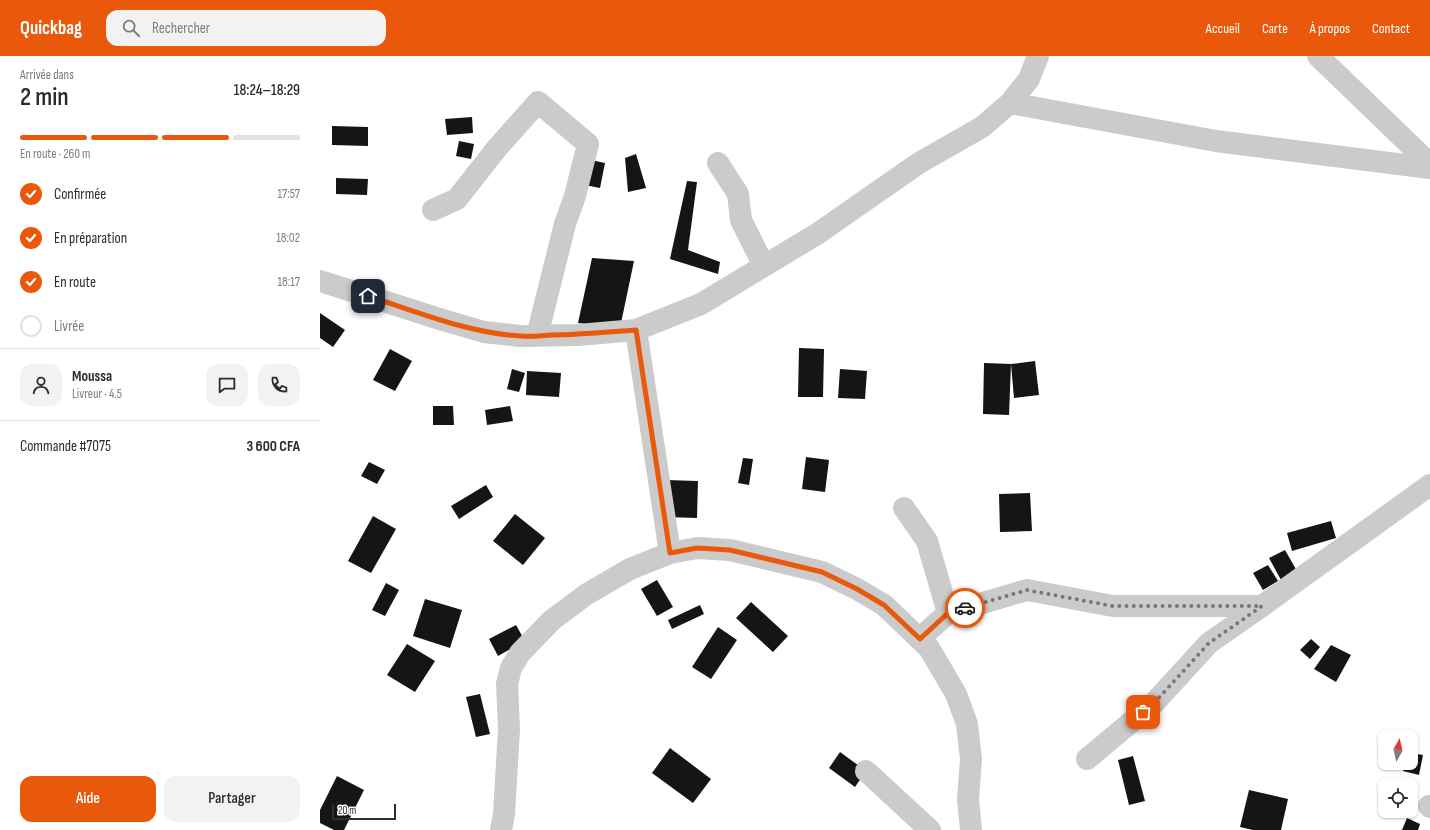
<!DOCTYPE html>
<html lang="fr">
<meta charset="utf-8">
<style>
:root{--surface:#fff;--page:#f2f2f3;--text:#2b2b33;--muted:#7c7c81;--line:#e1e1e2;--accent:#ea580c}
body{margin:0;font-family:"Sofia Sans Condensed",sans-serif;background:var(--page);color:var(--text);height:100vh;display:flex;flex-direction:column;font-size:15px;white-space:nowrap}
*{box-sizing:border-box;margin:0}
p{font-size:13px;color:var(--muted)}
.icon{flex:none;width:22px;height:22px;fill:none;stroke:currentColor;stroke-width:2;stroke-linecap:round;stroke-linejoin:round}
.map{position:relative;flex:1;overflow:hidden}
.side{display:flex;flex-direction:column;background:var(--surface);width:320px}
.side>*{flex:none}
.needle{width:26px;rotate:8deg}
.tools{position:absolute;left:1058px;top:674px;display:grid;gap:8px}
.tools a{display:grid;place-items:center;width:40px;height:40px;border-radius:8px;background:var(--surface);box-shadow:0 1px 3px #0004;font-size:20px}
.scale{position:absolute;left:12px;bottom:10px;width:64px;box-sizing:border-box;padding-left:4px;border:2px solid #2e2e2e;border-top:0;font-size:11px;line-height:14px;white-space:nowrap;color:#2e2e2e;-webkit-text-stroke:3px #fff;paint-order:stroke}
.pin{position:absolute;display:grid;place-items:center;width:34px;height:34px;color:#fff;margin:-17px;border-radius:8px;box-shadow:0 2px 6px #0006}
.courier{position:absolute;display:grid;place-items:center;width:40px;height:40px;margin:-20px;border:3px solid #ea580c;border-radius:50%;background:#fff;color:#222;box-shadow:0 1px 5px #0007}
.head em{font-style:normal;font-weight:600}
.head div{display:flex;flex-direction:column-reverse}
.head{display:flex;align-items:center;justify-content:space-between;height:68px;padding:0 20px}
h1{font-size:26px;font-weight:600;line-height:30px}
.bar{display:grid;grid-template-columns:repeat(4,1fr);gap:6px 4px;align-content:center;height:48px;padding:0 20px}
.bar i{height:5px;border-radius:3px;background:var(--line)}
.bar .current{background:var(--accent)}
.bar p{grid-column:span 4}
.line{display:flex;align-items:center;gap:10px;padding:0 20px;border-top:1px solid var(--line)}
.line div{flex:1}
.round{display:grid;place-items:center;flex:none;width:42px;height:42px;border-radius:12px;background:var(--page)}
ol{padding:0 20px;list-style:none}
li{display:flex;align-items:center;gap:12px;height:44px}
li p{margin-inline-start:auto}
li .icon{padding:4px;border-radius:50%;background:var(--accent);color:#fff;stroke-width:4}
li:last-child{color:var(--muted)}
li i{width:22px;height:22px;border:2px solid var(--line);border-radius:50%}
.cta{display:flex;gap:8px;margin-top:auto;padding:8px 20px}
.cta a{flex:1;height:46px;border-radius:12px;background:var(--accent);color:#fff;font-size:16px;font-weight:600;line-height:46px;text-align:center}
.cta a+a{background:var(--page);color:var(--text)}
header{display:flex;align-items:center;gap:24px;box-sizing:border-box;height:56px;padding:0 20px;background:var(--accent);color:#fff}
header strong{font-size:19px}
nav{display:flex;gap:22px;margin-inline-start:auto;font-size:14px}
.search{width:280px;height:36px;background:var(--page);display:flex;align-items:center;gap:10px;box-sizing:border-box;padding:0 14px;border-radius:12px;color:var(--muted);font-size:15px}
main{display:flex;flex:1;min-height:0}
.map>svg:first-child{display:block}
.building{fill:#151515}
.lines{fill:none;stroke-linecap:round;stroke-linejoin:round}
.street{stroke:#cbcbcb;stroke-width:22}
.done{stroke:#777;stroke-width:4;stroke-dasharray:0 7.2}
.route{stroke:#ea580c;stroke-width:5}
</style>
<header>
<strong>Quickbag</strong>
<div class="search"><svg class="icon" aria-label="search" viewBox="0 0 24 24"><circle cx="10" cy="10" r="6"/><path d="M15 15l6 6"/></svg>Rechercher</div>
<nav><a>Accueil</a><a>Carte</a><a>À propos</a><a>Contact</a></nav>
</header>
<main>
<section class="side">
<div class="head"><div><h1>2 min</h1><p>Arrivée dans</p></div><em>18:24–18:29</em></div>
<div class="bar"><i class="current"></i><i class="current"></i><i class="current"></i><i></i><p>En route · 260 m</p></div>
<ol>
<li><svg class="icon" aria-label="check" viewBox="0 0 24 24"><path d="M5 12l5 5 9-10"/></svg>Confirmée<p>17:57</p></li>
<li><svg class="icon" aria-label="check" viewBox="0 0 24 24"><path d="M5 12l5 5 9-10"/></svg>En préparation<p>18:02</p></li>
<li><svg class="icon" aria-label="check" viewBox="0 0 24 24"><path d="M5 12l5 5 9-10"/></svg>En route<p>18:17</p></li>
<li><i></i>Livrée</li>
</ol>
<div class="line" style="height:72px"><a class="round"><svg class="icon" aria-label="person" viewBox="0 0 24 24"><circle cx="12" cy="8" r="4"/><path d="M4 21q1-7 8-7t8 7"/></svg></a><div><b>Moussa</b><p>Livreur · 4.5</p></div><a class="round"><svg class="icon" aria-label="chat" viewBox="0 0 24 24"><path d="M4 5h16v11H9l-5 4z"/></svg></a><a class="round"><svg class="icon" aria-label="phone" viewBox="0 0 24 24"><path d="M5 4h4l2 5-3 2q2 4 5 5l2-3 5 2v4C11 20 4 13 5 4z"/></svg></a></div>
<div class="line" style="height:52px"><div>Commande #7075</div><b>3 600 CFA</b></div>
<div class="cta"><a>Aide</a><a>Partager</a></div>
</section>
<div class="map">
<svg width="1110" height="774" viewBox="0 0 1110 774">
<rect width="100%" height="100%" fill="#fff"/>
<path class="building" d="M 152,61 L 153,77 L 127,79 L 125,63 Z
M 12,70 L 48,71 L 48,90 L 12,89 Z
M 139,85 L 154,88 L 151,103 L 136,100 Z
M 316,98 L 326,132 L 308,136 L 305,102 Z
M 271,104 L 285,107 L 280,132 L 265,129 Z
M 16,122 L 48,123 L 47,139 L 16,138 Z
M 367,125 L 377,126 L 368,194 L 400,206 L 398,218 L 350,203 Z
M 272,202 L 314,205 L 300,272 L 258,267 Z
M 0,257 L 25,274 L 13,291 L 0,282 Z
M 479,292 L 504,293 L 503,341 L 478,341 Z
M 70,293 L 92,305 L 75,335 L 53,324 Z
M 715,305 L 719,339 L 694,342 L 691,308 Z
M 664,307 L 691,308 L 689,359 L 663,358 Z
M 192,313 L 205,317 L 199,336 L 187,333 Z
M 520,313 L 547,315 L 545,343 L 518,342 Z
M 207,315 L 241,317 L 239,341 L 206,339 Z
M 113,350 L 133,350 L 134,369 L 113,369 Z
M 190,350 L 193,365 L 167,369 L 165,354 Z
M 486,401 L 509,404 L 505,436 L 482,433 Z
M 423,402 L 433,403 L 429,429 L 418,427 Z
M 49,406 L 65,414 L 57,428 L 41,420 Z
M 346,424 L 378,425 L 377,462 L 345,461 Z
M 166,429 L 173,441 L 139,463 L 131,450 Z
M 710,437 L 712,475 L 680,476 L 679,438 Z
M 195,458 L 225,482 L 203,509 L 173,485 Z
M 53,460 L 76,473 L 51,517 L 28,505 Z
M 1011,465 L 1016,482 L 972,495 L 967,477 Z
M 965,494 L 977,515 L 961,524 L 949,502 Z
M 948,509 L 958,525 L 943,534 L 933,517 Z
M 337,524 L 353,551 L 337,560 L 321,533 Z
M 66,527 L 79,534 L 65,560 L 52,554 Z
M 105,543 L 142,554 L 130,592 L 93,580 Z
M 431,546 L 468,580 L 453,596 L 416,562 Z
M 380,549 L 384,558 L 352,573 L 348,564 Z
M 196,569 L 205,585 L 178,600 L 169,583 Z
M 398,571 L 417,584 L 391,623 L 372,611 Z
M 991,583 L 1000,591 L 990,603 L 980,594 Z
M 87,588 L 115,605 L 95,636 L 67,619 Z
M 1011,589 L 1031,599 L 1016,626 L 994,613 Z
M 160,638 L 170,678 L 156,681 L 146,641 Z
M 350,692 L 391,723 L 373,747 L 332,717 Z
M 520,696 L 546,715 L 535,731 L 509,712 Z
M 1091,697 L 1103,699 L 1099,719 L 1083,715 L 1085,707 L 1091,707 Z
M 813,700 L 825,745 L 809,749 L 798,704 Z
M 17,720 L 44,734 L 24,774 L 14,774 L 0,767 L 0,754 Z
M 929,734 L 968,743 L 961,774 L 933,774 L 920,771 Z
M 1087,762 L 1100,768 L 1098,774 L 1082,774 Z"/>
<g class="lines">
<path class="street" d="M 998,0 L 1110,108
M 690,47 L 896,85 L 1110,112
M 398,107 L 418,138 L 421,164 L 444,210
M 113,154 L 137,143 L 177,92 L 218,46 L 268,88 L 255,140 L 245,168 L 217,280
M 0,225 L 123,264 L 164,276 L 200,280 L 258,279 L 316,274 L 381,248 L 497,178 L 599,107 L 662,71 L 690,47 L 709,23 L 718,0
M 316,274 L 350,497
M 584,452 L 607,485 L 628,557
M 599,583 L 628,557 L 707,534 L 793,550 L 942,550 L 1110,429
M 767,703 L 834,647 L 889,587 L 942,550
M 546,715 L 610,774
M 1109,750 L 1110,751
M 181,774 L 184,758 L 189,673 L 187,628 L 191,612 L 200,597 L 232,564 L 267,538 L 310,513 L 350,497 L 377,492 L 410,494 L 502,516 L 537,533 L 564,549 L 609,592 L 636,638 L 647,668 L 651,703 L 648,743 L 651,774"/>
</g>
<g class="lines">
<path class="done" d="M 645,552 L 707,534 L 792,550 L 942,550 L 889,587 L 834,647 L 823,656"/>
<path class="route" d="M 48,240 C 95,255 151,278 201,280 C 211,281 221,280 231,279 C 260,279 288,276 316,274 L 350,497 L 377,492 L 410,494 L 502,516 L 537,533 L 564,549 L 600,583 L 628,557 L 645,552"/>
</g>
</svg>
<div class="tools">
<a><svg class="needle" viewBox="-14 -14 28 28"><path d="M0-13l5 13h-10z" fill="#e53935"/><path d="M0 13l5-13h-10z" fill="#7c7c81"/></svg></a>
<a><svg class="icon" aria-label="locate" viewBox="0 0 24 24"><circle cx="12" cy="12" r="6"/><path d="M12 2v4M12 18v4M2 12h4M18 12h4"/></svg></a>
</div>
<div class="scale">20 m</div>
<div class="pin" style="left:823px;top:656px;background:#ea580c"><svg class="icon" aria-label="bag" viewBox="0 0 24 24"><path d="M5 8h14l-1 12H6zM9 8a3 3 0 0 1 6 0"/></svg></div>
<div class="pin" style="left:48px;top:240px;background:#1f2937"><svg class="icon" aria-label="home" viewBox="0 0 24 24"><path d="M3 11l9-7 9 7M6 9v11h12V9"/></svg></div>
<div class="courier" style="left:645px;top:552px"><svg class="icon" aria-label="car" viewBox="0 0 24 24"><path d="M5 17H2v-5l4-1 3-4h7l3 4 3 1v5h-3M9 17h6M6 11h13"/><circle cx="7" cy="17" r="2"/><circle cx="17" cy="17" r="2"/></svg></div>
</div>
</main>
